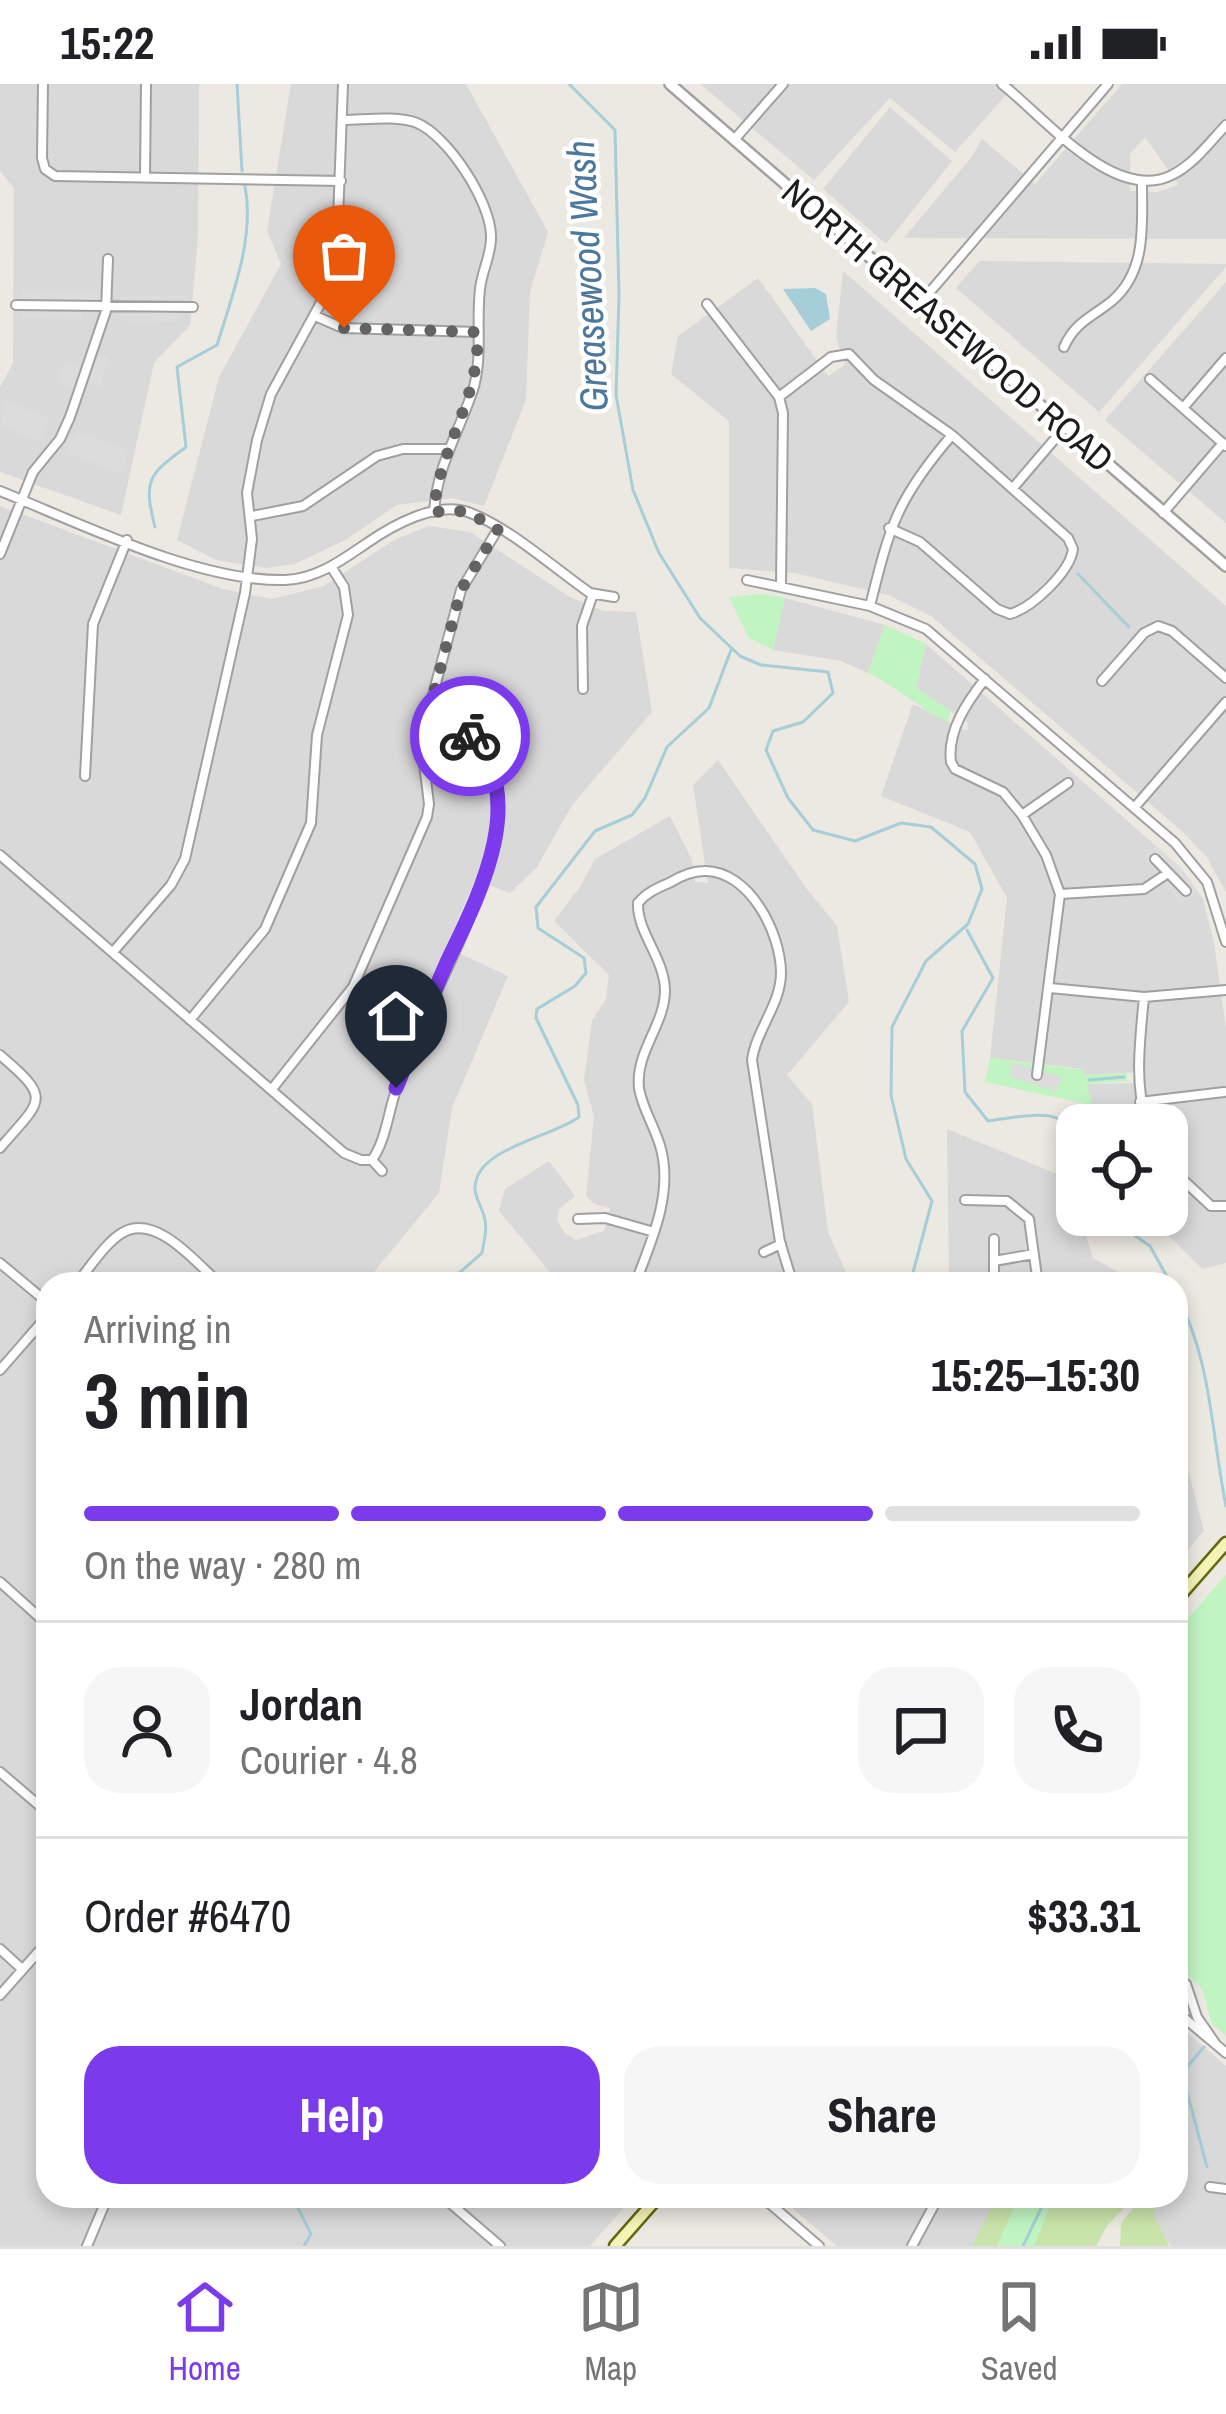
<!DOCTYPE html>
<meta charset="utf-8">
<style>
:root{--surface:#fff;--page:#f6f6f6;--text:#202124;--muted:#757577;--line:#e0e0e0;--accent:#7c3aed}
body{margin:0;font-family:"Archivo Narrow",sans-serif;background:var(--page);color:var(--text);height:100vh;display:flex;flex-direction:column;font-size:45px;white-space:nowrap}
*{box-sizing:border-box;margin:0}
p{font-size:39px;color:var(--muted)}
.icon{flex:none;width:66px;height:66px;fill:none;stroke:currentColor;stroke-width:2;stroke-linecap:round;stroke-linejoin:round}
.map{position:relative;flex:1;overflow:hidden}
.details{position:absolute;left:36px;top:1188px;width:1152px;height:936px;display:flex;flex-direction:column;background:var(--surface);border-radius:36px;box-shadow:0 6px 18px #0003}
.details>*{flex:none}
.tools{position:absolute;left:1056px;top:1020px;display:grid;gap:24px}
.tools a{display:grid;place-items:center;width:132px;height:132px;border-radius:24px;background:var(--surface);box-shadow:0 6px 18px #0003;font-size:60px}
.pin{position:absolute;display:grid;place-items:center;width:102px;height:102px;color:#fff;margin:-123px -51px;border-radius:50% 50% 50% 0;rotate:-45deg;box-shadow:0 0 12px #0007}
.pin .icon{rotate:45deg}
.courier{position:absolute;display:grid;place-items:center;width:120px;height:120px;margin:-60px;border:9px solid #7c3aed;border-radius:50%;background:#fff;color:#222;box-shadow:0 3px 15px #0007}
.headline em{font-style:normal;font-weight:700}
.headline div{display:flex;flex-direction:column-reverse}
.headline{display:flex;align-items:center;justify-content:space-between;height:204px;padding:0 48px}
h1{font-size:78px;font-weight:700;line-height:90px}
.bar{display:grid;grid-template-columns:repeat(4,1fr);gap:18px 12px;align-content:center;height:144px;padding:0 48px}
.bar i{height:15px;border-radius:9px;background:var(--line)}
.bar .current{background:var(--accent)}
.bar p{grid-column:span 4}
.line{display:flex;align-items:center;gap:30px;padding:0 48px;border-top:3px solid var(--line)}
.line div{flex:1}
.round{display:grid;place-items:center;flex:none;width:126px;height:126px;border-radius:36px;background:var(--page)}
.button{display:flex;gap:24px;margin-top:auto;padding:24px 48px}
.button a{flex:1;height:138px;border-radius:36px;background:var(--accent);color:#fff;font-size:48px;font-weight:700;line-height:138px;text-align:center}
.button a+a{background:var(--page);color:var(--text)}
.status{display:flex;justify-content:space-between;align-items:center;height:84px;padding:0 60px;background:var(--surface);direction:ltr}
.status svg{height:33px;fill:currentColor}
.tab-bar{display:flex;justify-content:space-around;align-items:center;height:168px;border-top:3px solid var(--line);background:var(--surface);font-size:33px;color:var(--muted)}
.tab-bar a{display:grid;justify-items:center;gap:6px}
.tab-bar .current{color:var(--accent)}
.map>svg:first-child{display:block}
.residential{fill:#dad9d9;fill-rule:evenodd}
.grass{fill:#c9e4aa}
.park{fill:#c0f5c2}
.parking{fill:#dcdcdc}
.water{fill:#a5ced8}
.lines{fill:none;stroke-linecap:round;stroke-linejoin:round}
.stream{stroke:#a5ced8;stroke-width:3}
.minor-casing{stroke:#a0a0a0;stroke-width:12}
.tertiary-casing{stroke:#a0a0a0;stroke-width:14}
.secondary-casing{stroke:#636a0c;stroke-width:15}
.minor{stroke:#fff;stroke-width:8}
.tertiary{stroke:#fff;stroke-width:9}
.secondary{stroke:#f4f4b8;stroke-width:10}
.done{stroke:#656361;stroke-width:12;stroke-dasharray:0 21.6}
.route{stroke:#7c3aed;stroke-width:15}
.labels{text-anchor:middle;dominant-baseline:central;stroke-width:9;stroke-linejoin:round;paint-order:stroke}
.street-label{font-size:36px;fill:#1c1c1c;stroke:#fff}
.water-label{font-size:39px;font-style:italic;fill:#4c789d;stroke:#fff}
</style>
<div class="status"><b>15:22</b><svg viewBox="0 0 49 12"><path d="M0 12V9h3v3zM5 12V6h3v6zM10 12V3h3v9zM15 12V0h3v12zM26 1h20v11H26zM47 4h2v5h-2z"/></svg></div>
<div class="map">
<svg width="1226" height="2162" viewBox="0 0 1226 2162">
<rect width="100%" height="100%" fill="#ece8e2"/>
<path class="residential" d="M 0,0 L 199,0 L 198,153 L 190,241 L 154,279 L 121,431 L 0,388 L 0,303 L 13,279 L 14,104 L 0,87 Z
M 291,0 L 466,0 L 548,148 L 530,208 L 526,316 L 484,422 L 452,414 L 397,421 L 347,455 L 295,480 L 266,484 L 216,476 L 177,456 L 219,293 L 281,180 L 267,147 Z
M 700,0 L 1016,0 L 955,68 L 890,14 L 814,96 Z
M 1122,0 L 1226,0 L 1226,155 L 904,154 L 970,75 L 982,55 L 1035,100 ZM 1145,53 L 1178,100 L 1178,101 L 1158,108 L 1130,107 L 1130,70 Z
M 890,23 L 952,77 L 886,160 L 823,105 Z
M 979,177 L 1226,180 L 1226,183 L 1099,328 L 956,204 Z
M 843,187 L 1226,522 L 1226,808 L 1206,772 L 1183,748 L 931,532 L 888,511 L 794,489 L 729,484 L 729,337 L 671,290 L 678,252 L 758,194 L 828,292 L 845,281 L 836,253 Z
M 1226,198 L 1226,439 L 1105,336 Z
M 0,422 L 223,505 L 272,515 L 324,502 L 394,456 L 429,442 L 470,448 L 570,513 L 603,527 L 636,528 L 652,628 L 572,721 L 537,783 L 510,809 L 475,796 L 446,863 L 508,892 L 452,1024 L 439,1109 L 373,1189 L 384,1200 L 48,1200 L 48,2112 L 634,2112 L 590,2162 L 0,2162 Z
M 785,514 L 885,541 L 868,589 L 841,577 L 773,566 Z
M 926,560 L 1181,784 L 1203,815 L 1214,859 L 1226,945 L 1226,1179 L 1202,1185 L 1148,1131 L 1167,1131 L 1167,1041 L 1097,1041 L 1086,1000 L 1144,999 L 1143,988 L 1084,991 L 1083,985 L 990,974 L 1007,814 L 970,748 L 881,712 L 913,620 L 967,647 L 968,639 L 916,604 Z
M 718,676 L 806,804 L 837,842 L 849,918 L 787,991 L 812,1020 L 828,1148 L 851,1200 L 560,1200 L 499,1127 L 505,1105 L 549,1077 L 575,1112 L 559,1125 L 557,1136 L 564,1148 L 576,1156 L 604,1147 L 610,1124 L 594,1120 L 586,1112 L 594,1033 L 584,996 L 592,936 L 606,915 L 609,891 L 554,837 L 580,803 L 595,775 L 670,732 L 692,776 L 695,798 L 708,799 L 693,701 Z
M 947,1045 L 1067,1094 L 1093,1174 L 1139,1200 L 949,1200 Z
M 1176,1340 L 1204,1447 L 1176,1479 Z
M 1176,1939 L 1226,1982 L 1226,2162 L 1171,2162 L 1149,2131 L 1150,2112 L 1176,2112 Z
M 778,2112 L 1019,2112 L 997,2162 L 837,2162 Z"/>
<path class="grass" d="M 997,2112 L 1045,2112 L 1020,2162 L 972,2162 Z
M 1051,2112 L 1135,2112 L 1107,2142 L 1096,2162 L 1027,2162 Z
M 1142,2113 L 1153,2114 L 1154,2130 L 1169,2162 L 1120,2162 L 1121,2139 Z"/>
<path class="park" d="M 760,510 L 785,514 L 773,566 L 749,554 L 729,513 Z
M 885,541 L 926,560 L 916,604 L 951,627 L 947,638 C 918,623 897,603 868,589 Z
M 990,974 L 1084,986 L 1084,991 L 1127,989 L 1127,997 L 1087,1000 L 1092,1021 L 985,998 Z
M 1226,1491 L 1226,1952 L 1212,1940 L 1202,1904 L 1176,1880 L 1176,1548 Z
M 1019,2112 L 1054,2112 L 1034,2162 L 997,2162 Z"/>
<path class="parking" d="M 22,207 L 101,209 L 101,228 L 82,228 L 81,235 L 22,234 Z
M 120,211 L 187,212 L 187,221 L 180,221 L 180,238 L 121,237 Z
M 90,267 L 109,273 L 101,303 L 78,295 L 75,304 L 57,297 L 64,278 L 82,285 Z
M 6,315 L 50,335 L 39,358 L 0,341 Z
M 79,348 L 128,366 L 122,390 L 66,369 L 72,353 L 76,354 Z
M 1156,762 L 1181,784 L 1198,808 L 1181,820 L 1143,775 Z
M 1013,979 L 1062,993 L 1056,1008 L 1009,992 Z"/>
<path class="water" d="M 815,204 L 826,210 L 830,235 L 811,247 L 783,205 Z"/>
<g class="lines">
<path class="stream" d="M 237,0 L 242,87
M 569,0 L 615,46 L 619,212 L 616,311 L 633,406 L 659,469 L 700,534 L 740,572 L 761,581 L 828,588 L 833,609 L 803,638 L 773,647 L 766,666 L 788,714 L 813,746 L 855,757 L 901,739 L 931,743 L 975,780 L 982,805 L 968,840 L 926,877 L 892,943 L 891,1011 L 906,1075 L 932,1117 L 910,1200
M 155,443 C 143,396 148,391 186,363 L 177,283 L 217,261 C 232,212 255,154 245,102
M 1078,490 L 1129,543
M 967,846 L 993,894 L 962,947 L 965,1008 L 988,1037 C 1018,1034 1065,1018 1077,1056
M 1089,996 L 1124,993
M 1105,1131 L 1150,1162 L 1171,1200
M 433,1200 L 458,1190 L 482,1169 C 484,1157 488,1144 484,1132 C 482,1124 475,1113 475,1105 C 474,1064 551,1054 579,1033 L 578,1021 L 536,934 L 537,925 L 575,902 L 586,889 L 584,874 L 538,844 L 536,823 L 595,747 L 632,731 L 645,714 L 667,663 L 709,624 L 731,566
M 1176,1210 C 1212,1276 1211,1349 1226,1422
M 1204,1963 L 1182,1989 L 1207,2083
M 285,2112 L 296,2120 L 311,2150 L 304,2162
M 1023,2162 L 1047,2112"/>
<g class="minor-casing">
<path id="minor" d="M 43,0 L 42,74 L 45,85 L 55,92 L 341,97
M 1002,0 C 1044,33 1115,120 1172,91 C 1194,80 1209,59 1226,41
M 343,36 C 365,36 396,31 417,39 C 448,52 490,117 491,151 C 492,170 482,186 480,205 C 476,238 483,274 473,306 C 459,348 437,382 434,428
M 734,56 L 783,0
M 145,93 L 146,0
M 923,216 L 1108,0
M 707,220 L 779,313 L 783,329 L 781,501
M 16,221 L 193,223
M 315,232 L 343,244 L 477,248
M 1064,263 C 1075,238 1092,233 1112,217 C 1147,187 1142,141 1142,99
M 1150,295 L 1226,362
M 779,313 L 831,273 L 849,270 L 874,296 L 952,351 L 1068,454 L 1073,465 C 1070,488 1032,524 1010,530
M 1183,324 L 1226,274
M 1013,404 L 1065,343
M 0,407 C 82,440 198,498 285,496 C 317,495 342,476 367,459 C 393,441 436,417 468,428 C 509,443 554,484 590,509 L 614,513
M 1163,429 L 1223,359
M 252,432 L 303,422 L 377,372 L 403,365 L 448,365
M 889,444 L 920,458 L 997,525 L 1010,530
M 0,470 L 33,388 L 60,355 L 70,333 L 106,227 L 108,175
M 747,496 L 870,522 L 926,545 L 1175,759 L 1207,798 L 1226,858
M 870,522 C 890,441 897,415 952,351
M 1102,597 L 1144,549 L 1158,542 L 1172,547 L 1226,594
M 583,605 L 582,542 L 593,510
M 951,678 L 955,685 L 1003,708 L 1022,731 L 1046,771 L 1060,810 L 1037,991
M 951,678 C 947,647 967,618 985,595
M 85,692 L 93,540 L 127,456
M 1134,724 L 1226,618
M 1022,731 L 1068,699
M 0,771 L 344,1069 L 361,1076 L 372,1076
M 1155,775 L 1186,807
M 1060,810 L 1144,805 L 1168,789
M 638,819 C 646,809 657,804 669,799 C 679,793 691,787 704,787 C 749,786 781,849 781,889 C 781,920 756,946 752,976 L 780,1158 L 793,1200
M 113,868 L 171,801 L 185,775 L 245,509 L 252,455 L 247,409 L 257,356 L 271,310 L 336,191 L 343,0
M 1050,904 L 1144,913 L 1226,906
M 1144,913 C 1140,957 1134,998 1147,1041
M 190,936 L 265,845 L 311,739 L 317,651 L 348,531 L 344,503 L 332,484
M 0,971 C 53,1016 42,1015 0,1064
M 272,1005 L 353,903 L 427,733 L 429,720 L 421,655 L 461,506 L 498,445
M 1140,1018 L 1224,1008
M 1167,1075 L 1180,1093 L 1211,1122 L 1226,1122
M 372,1076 C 386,1056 388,1029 396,1006 C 403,985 411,965 420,945 C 451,868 574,664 427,635
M 372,1076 L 382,1087
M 965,1116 L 1007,1117 L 1029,1135 L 1038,1200
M 578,1135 L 605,1134 L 654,1148
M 994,1155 L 994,1200
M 764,1168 L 781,1160
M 994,1177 L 1034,1170
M 0,1179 L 48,1219
M 76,1200 C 89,1185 105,1159 122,1149 C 156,1128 197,1180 220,1200
M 635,1200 C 651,1158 673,1111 661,1065 C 656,1045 642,1024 639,1004 C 635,968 665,941 665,906 C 664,873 637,849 638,819
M 0,1286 L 48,1231
M 0,1498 L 48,1541
M 0,1688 L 48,1729
M 0,1865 L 22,1885
M 1176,1892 L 1186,1900 L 1197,1933 L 1215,1959
M 0,1911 L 48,1857
M 1176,1927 L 1226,1969
M 1210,2103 L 1226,2105
M 442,2112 L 500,2162
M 761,2112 L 819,2162
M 87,2162 L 108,2112
M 912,2162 L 939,2112"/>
</g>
<g class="tertiary-casing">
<path id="tertiary" d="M 670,0 L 1226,482"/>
</g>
<g class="secondary-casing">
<path id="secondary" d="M 1176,1516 L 1226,1459
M 615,2162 L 659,2112"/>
</g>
<use href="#minor" class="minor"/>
<use href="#tertiary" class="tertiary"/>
<use href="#secondary" class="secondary"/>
</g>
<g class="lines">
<path class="done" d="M 344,244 L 477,248 C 482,313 438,364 434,428 L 465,427 L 498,445 L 461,506 L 427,635 L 446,639 L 470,652"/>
<path class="route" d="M 396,1004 C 413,962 429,918 448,876 C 478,814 531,712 470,652"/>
</g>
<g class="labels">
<g class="street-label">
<text transform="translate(948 241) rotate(41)">NORTH GREASEWOOD ROAD</text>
</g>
<g class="water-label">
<text transform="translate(587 192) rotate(-93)">Greasewood Wash</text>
</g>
</g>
</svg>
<div class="tools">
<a><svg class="icon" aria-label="locate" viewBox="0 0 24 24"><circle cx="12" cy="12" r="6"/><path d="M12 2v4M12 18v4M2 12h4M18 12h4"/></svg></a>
</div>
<div class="pin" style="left:344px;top:244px;background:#ea580c"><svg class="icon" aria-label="bag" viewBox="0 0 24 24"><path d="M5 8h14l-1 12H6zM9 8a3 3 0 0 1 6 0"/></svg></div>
<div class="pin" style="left:396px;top:1004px;background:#1f2937"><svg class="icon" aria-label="home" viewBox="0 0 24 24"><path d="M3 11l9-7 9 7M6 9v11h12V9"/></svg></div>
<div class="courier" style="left:470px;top:652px"><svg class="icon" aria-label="bike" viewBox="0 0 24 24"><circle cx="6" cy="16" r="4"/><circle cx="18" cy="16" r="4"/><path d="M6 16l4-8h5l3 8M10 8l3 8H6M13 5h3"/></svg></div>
<section class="details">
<div class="headline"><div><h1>3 min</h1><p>Arriving in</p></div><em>15:25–15:30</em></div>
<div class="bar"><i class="current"></i><i class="current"></i><i class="current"></i><i></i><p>On the way · 280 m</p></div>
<div class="line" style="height:216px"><a class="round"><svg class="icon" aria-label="person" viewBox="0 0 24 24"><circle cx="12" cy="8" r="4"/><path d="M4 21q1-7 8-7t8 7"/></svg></a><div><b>Jordan</b><p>Courier · 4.8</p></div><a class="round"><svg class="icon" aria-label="chat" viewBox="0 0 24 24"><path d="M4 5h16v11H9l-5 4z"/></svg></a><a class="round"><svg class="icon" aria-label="phone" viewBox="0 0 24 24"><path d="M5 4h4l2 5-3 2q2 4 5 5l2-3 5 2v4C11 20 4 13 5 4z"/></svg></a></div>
<div class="line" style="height:156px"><div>Order #6470</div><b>$33.31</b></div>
<div class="button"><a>Help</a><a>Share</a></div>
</section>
</div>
<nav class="tab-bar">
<a class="current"><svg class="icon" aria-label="home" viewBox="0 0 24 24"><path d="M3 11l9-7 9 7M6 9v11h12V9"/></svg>Home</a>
<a><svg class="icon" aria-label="map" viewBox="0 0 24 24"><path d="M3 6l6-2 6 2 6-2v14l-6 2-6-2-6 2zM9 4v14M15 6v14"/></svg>Map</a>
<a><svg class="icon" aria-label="saved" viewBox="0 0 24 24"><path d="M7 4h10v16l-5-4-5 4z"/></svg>Saved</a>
</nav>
